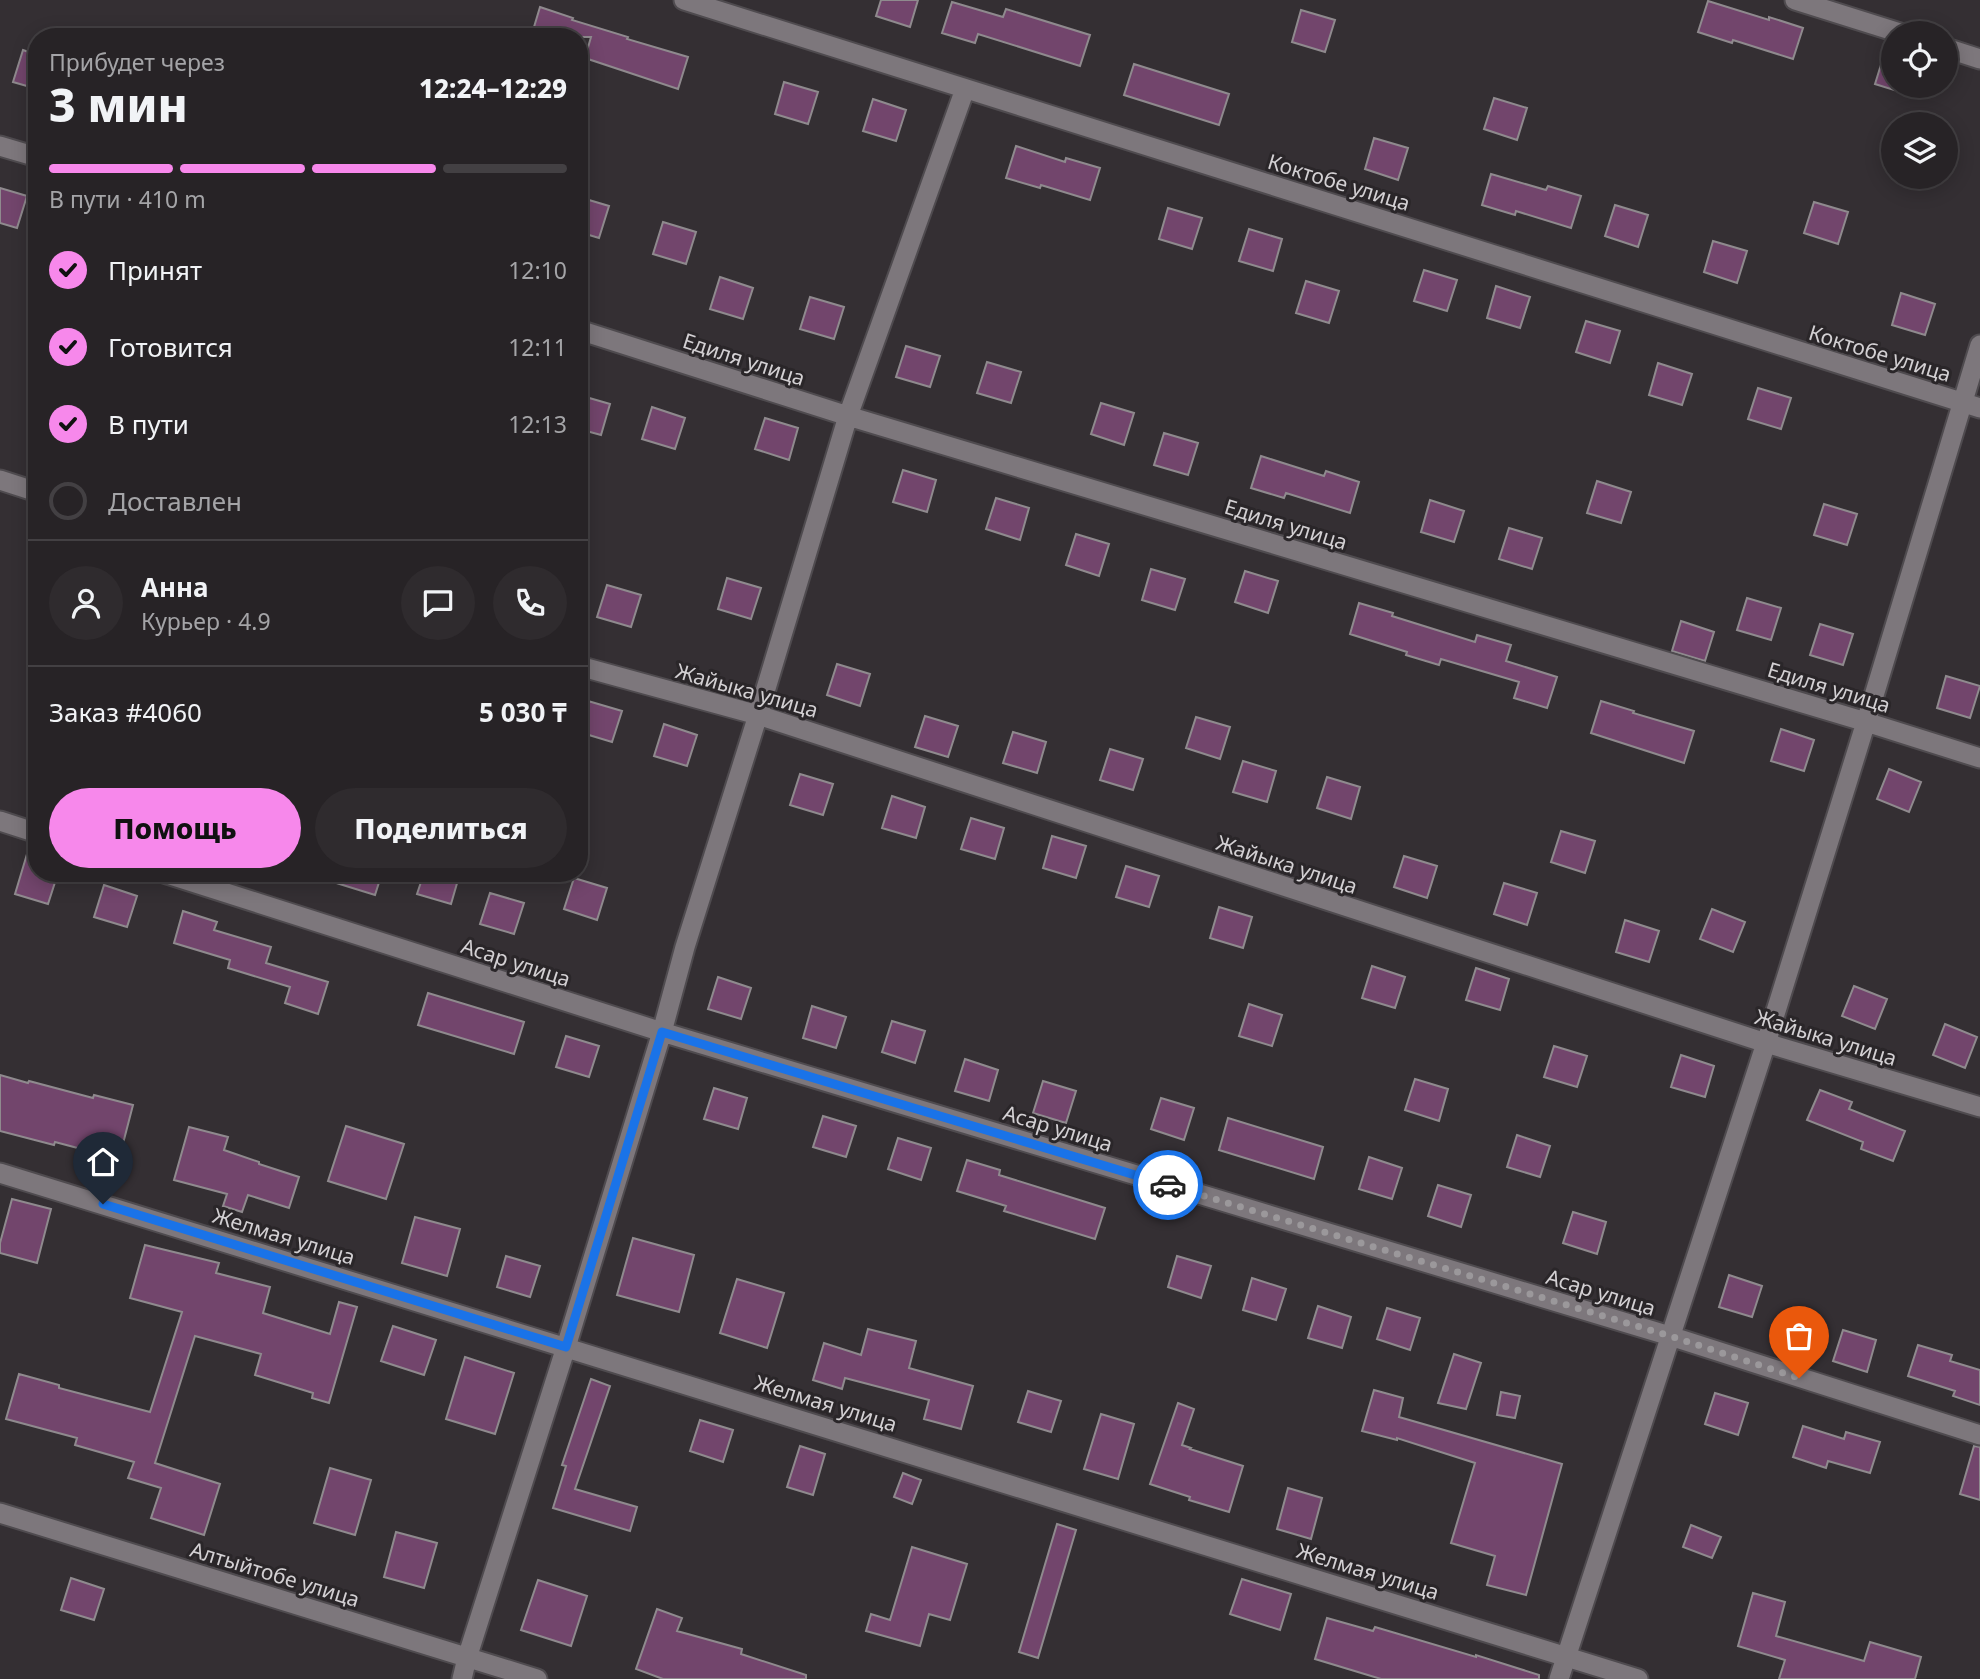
<!DOCTYPE html>
<html lang="ru">
<meta charset="utf-8">
<style>
:root{--surface:#272326;--page:#2f2b2e;--text:#f1f3f6;--muted:#a4a4a7;--line:#434043;--accent:#f788eb}
body{margin:0;font-family:"Noto Sans",sans-serif;background:var(--page);color:var(--text);height:100vh;display:flex;flex-direction:column;font-size:26px;white-space:nowrap}
*{box-sizing:border-box;margin:0}
p{font-size:23px;color:var(--muted)}
.icon{flex:none;width:38px;height:38px;fill:none;stroke:currentColor;stroke-width:2;stroke-linecap:round;stroke-linejoin:round}
.map{position:relative;flex:1;overflow:hidden}
.sheet{position:absolute;left:28px;top:28px;width:560px;height:854px;display:flex;flex-direction:column;background:var(--surface);border-radius:28px;box-shadow:0 4px 18px #0003,0 0 0 2px var(--line)}
.sheet>*{flex:none}
.tools{position:absolute;left:1881px;top:21px;display:grid;gap:14px}
.tools a{display:grid;place-items:center;width:77px;height:77px;border-radius:50%;background:var(--surface);box-shadow:0 4px 18px #0003,0 0 0 2px var(--line);font-size:35px}
.pin{position:absolute;display:grid;place-items:center;width:60px;height:60px;color:#fff;margin:-72px -30px;border-radius:50% 50% 50% 0;rotate:-45deg;box-shadow:0 0 7px #0007}
.pin .icon{rotate:45deg}
.courier{position:absolute;display:grid;place-items:center;width:70px;height:70px;margin:-35px;border:5px solid #1a73e8;border-radius:50%;background:#fff;color:#222;box-shadow:0 2px 9px #0007}
.summary em{font-style:normal;font-weight:800}
.summary div{display:flex;flex-direction:column-reverse}
.summary{display:flex;align-items:center;justify-content:space-between;height:119px;padding:0 21px}
h1{font-size:46px;font-weight:800;line-height:52px}
.bar{display:grid;grid-template-columns:repeat(4,1fr);gap:10px 7px;align-content:center;height:84px;padding:0 21px}
.bar i{height:9px;border-radius:5px;background:var(--line)}
.bar .current{background:var(--accent)}
.bar p{grid-column:span 4}
.line{display:flex;align-items:center;gap:18px;padding:0 21px;border-top:2px solid var(--line)}
.line div{flex:1}
.round{display:grid;place-items:center;flex:none;width:74px;height:74px;border-radius:37px;background:var(--page)}
ol{padding:0 21px;list-style:none}
li{display:flex;align-items:center;gap:21px;height:77px}
li p{margin-inline-start:auto}
li .icon{padding:7px;border-radius:50%;background:var(--accent);color:#111;stroke-width:4}
li:last-child{color:var(--muted)}
li i{width:38px;height:38px;border:4px solid var(--line);border-radius:50%}
.action{display:flex;gap:14px;margin-top:auto;padding:14px 21px}
.action a{flex:1;height:80px;border-radius:42px;background:var(--accent);color:#111;font-size:28px;font-weight:800;line-height:80px;text-align:center}
.action a+a{background:var(--page);color:var(--text)}
.map>svg:first-child{display:block}
.building{fill:#72456c;stroke:#8f8a8e;stroke-width:2}
.lines{fill:none;stroke-linecap:round;stroke-linejoin:round}
.minor-casing{stroke:#4f4b4f;stroke-width:23}
.minor{stroke:#7d777c;stroke-width:19}
.done{stroke:#9b989b;stroke-width:7;stroke-dasharray:0 12.6}
.route{stroke:#1a73e8;stroke-width:9}
.labels{text-anchor:middle;dominant-baseline:central;stroke-width:6;stroke-linejoin:round;paint-order:stroke}
.street-label{font-size:21px;fill:#d3d0d3;stroke:#2a2629}
</style>
<div class="map">
<svg width="1980" height="1679" viewBox="0 0 1980 1679">
<rect width="100%" height="100%" fill="#342f33"/>
<path class="building" d="M 881,0 L 918,0 L 910,27 L 876,16 Z
M 1708,1 L 1769,20 L 1769,17 L 1803,28 L 1793,59 L 1733,40 L 1732,43 L 1698,32 Z
M 952,2 L 1003,17 L 1006,9 L 1090,35 L 1080,66 L 978,34 L 975,43 L 942,33 Z
M 540,7 L 573,18 L 572,20 L 628,37 L 627,39 L 688,57 L 678,89 L 585,58 L 591,37 L 531,37 Z
M 1301,10 L 1335,20 L 1325,52 L 1292,42 Z
M 1888,42 L 1894,44 L 1894,90 L 1875,84 Z
M 23,50 L 37,55 L 37,89 L 13,82 Z
M 1134,64 L 1229,94 L 1219,125 L 1124,95 Z
M 784,82 L 818,92 L 808,124 L 775,114 Z
M 1494,98 L 1527,108 L 1517,140 L 1484,129 Z
M 873,99 L 906,110 L 896,141 L 863,131 Z
M 1374,138 L 1408,148 L 1398,180 L 1365,169 Z
M 1016,146 L 1065,162 L 1066,158 L 1100,168 L 1090,200 L 1041,185 L 1040,188 L 1006,178 Z
M 1491,174 L 1546,190 L 1548,186 L 1581,196 L 1571,228 L 1516,211 L 1515,215 L 1482,205 Z
M 0,188 L 27,196 L 17,228 L 0,223 Z
M 579,197 L 609,206 L 599,238 L 579,232 Z
M 1814,202 L 1848,212 L 1838,244 L 1804,233 Z
M 1615,205 L 1648,215 L 1638,247 L 1605,236 Z
M 1168,208 L 1202,218 L 1192,249 L 1159,239 Z
M 663,222 L 696,232 L 686,264 L 653,254 Z
M 1249,229 L 1282,239 L 1273,271 L 1239,261 Z
M 1713,241 L 1747,251 L 1737,283 L 1704,272 Z
M 1424,270 L 1457,280 L 1447,311 L 1414,301 Z
M 720,277 L 753,288 L 743,319 L 710,309 Z
M 1306,281 L 1339,291 L 1329,323 L 1296,313 Z
M 1496,286 L 1530,297 L 1520,328 L 1487,318 Z
M 1901,293 L 1935,304 L 1925,335 L 1892,325 Z
M 810,297 L 844,307 L 834,339 L 800,329 Z
M 1586,321 L 1620,331 L 1610,363 L 1576,352 Z
M 906,346 L 940,356 L 930,387 L 896,377 Z
M 987,362 L 1021,372 L 1011,403 L 977,393 Z
M 1658,363 L 1692,374 L 1682,405 L 1649,395 Z
M 1758,388 L 1791,398 L 1781,429 L 1748,419 Z
M 579,395 L 610,404 L 601,435 L 579,429 Z
M 1101,403 L 1134,413 L 1124,445 L 1091,434 Z
M 652,407 L 685,418 L 675,449 L 642,439 Z
M 765,418 L 798,428 L 789,460 L 755,449 Z
M 1164,433 L 1198,443 L 1188,475 L 1154,465 Z
M 1261,456 L 1324,476 L 1326,471 L 1359,482 L 1350,513 L 1286,493 L 1284,498 L 1251,488 Z
M 903,470 L 936,480 L 927,512 L 893,502 Z
M 1597,481 L 1631,492 L 1621,523 L 1587,513 Z
M 996,498 L 1029,508 L 1020,540 L 986,529 Z
M 1430,500 L 1464,511 L 1454,542 L 1421,532 Z
M 1824,504 L 1857,514 L 1847,545 L 1814,535 Z
M 1509,528 L 1542,538 L 1532,569 L 1499,559 Z
M 1076,534 L 1109,544 L 1099,576 L 1066,565 Z
M 1151,569 L 1185,579 L 1175,610 L 1142,600 Z
M 1245,571 L 1278,581 L 1268,613 L 1235,602 Z
M 727,578 L 761,588 L 751,619 L 718,609 Z
M 607,585 L 641,595 L 631,627 L 597,617 Z
M 1747,598 L 1781,608 L 1771,640 L 1737,630 Z
M 1359,603 L 1393,613 L 1392,616 L 1475,642 L 1477,635 L 1511,645 L 1506,661 L 1557,677 L 1547,708 L 1514,698 L 1519,682 L 1441,659 L 1439,665 L 1406,655 L 1407,652 L 1350,634 Z
M 1681,621 L 1714,632 L 1705,661 L 1672,651 Z
M 1820,624 L 1853,634 L 1843,665 L 1810,655 Z
M 837,664 L 870,674 L 860,706 L 827,695 Z
M 1946,676 L 1980,686 L 1970,718 L 1937,708 Z
M 588,701 L 622,711 L 612,742 L 579,732 Z
M 1601,701 L 1634,711 L 1633,713 L 1694,731 L 1684,763 L 1591,733 Z
M 925,716 L 958,726 L 948,757 L 915,747 Z
M 1196,717 L 1230,727 L 1220,759 L 1186,748 Z
M 664,724 L 697,735 L 687,766 L 654,756 Z
M 1781,729 L 1814,740 L 1804,771 L 1771,761 Z
M 1013,732 L 1046,742 L 1037,773 L 1003,763 Z
M 1110,749 L 1143,759 L 1133,790 L 1100,780 Z
M 1243,761 L 1276,771 L 1267,802 L 1233,792 Z
M 1889,769 L 1921,782 L 1909,812 L 1877,799 Z
M 800,774 L 833,784 L 823,815 L 790,805 Z
M 1327,777 L 1360,787 L 1351,819 L 1317,808 Z
M 892,796 L 925,807 L 916,838 L 882,828 Z
M 971,818 L 1004,828 L 995,859 L 961,849 Z
M 1561,831 L 1595,841 L 1585,873 L 1551,862 Z
M 1052,836 L 1086,846 L 1076,878 L 1043,868 Z
M 30,844 L 37,845 L 37,873 L 58,873 L 48,904 L 15,894 Z
M 1404,856 L 1437,866 L 1427,898 L 1394,887 Z
M 1126,866 L 1159,876 L 1149,907 L 1116,897 Z
M 318,873 L 382,873 L 375,895 L 317,877 Z
M 424,873 L 460,873 L 451,904 L 417,894 Z
M 574,878 L 607,888 L 597,920 L 564,909 Z
M 1504,883 L 1537,893 L 1527,925 L 1494,914 Z
M 104,885 L 137,896 L 127,927 L 94,917 Z
M 490,893 L 524,903 L 514,934 L 480,924 Z
M 1219,907 L 1252,917 L 1243,948 L 1210,938 Z
M 1712,909 L 1745,922 L 1733,952 L 1700,939 Z
M 183,911 L 217,922 L 214,930 L 271,947 L 266,963 L 328,982 L 318,1014 L 285,1003 L 290,987 L 228,968 L 230,960 L 174,943 Z
M 1625,920 L 1659,931 L 1649,962 L 1616,952 Z
M 1372,966 L 1405,977 L 1395,1008 L 1362,998 Z
M 1476,968 L 1509,979 L 1500,1010 L 1466,1000 Z
M 718,977 L 751,988 L 741,1019 L 708,1009 Z
M 1854,986 L 1887,999 L 1875,1029 L 1842,1016 Z
M 428,993 L 524,1022 L 514,1054 L 418,1025 Z
M 1249,1004 L 1282,1015 L 1272,1046 L 1239,1036 Z
M 812,1006 L 846,1017 L 836,1048 L 803,1038 Z
M 892,1021 L 925,1031 L 915,1063 L 882,1052 Z
M 1945,1024 L 1977,1037 L 1965,1068 L 1933,1055 Z
M 566,1036 L 599,1046 L 589,1077 L 556,1067 Z
M 1554,1046 L 1587,1056 L 1577,1087 L 1544,1077 Z
M 1681,1055 L 1714,1066 L 1705,1097 L 1671,1087 Z
M 965,1059 L 998,1070 L 989,1101 L 955,1091 Z
M 0,1075 L 28,1083 L 29,1081 L 93,1098 L 94,1095 L 133,1105 L 119,1159 L 55,1142 L 54,1145 L 0,1131 Z
M 1415,1079 L 1448,1089 L 1439,1121 L 1405,1110 Z
M 1043,1081 L 1076,1091 L 1066,1123 L 1033,1113 Z
M 714,1088 L 747,1098 L 738,1129 L 704,1119 Z
M 1820,1090 L 1852,1102 L 1849,1109 L 1905,1131 L 1893,1161 L 1861,1149 L 1863,1142 L 1807,1120 Z
M 1161,1098 L 1194,1108 L 1184,1140 L 1151,1129 Z
M 823,1116 L 856,1126 L 846,1157 L 813,1147 Z
M 1228,1118 L 1323,1147 L 1314,1179 L 1219,1150 Z
M 346,1126 L 404,1144 L 386,1199 L 328,1181 Z
M 189,1127 L 228,1137 L 224,1150 L 259,1162 L 259,1164 L 299,1177 L 289,1208 L 248,1195 L 242,1212 L 223,1206 L 227,1194 L 174,1180 Z
M 1517,1135 L 1550,1146 L 1540,1177 L 1507,1167 Z
M 898,1138 L 931,1148 L 921,1180 L 888,1169 Z
M 1369,1157 L 1402,1168 L 1392,1199 L 1359,1189 Z
M 967,1160 L 1000,1170 L 999,1175 L 1105,1208 L 1095,1239 L 1004,1211 L 1006,1206 L 957,1191 Z
M 1438,1185 L 1471,1195 L 1461,1227 L 1428,1216 Z
M 12,1199 L 51,1209 L 37,1263 L 0,1253 L 0,1243 Z
M 1573,1212 L 1606,1222 L 1597,1254 L 1563,1243 Z
M 415,1217 L 460,1229 L 447,1276 L 402,1263 Z
M 633,1238 L 694,1255 L 679,1312 L 617,1295 Z
M 145,1245 L 219,1263 L 216,1273 L 270,1287 L 263,1313 L 330,1334 L 339,1302 L 357,1307 L 329,1403 L 312,1398 L 313,1393 L 255,1375 L 261,1354 L 195,1336 L 155,1463 L 220,1484 L 204,1535 L 151,1518 L 161,1488 L 128,1478 L 134,1462 L 75,1445 L 77,1438 L 6,1419 L 19,1374 L 59,1385 L 59,1388 L 150,1412 L 182,1312 L 130,1298 Z
M 506,1256 L 540,1266 L 530,1297 L 497,1287 Z
M 1177,1256 L 1211,1266 L 1201,1298 L 1168,1287 Z
M 1729,1275 L 1762,1286 L 1752,1317 L 1719,1307 Z
M 1252,1278 L 1286,1289 L 1276,1320 L 1243,1310 Z
M 737,1279 L 784,1293 L 767,1348 L 720,1333 Z
M 1318,1306 L 1351,1317 L 1342,1348 L 1308,1338 Z
M 1387,1308 L 1420,1318 L 1410,1350 L 1377,1339 Z
M 393,1326 L 436,1340 L 424,1375 L 381,1361 Z
M 868,1329 L 916,1341 L 909,1368 L 973,1386 L 961,1429 L 924,1419 L 929,1400 L 845,1378 L 842,1389 L 813,1380 L 824,1343 L 861,1355 Z
M 1843,1330 L 1876,1340 L 1867,1372 L 1833,1361 Z
M 1918,1345 L 1952,1355 L 1950,1361 L 1980,1370 L 1980,1405 L 1953,1396 L 1955,1391 L 1908,1376 Z
M 1454,1354 L 1481,1363 L 1466,1409 L 1438,1403 Z
M 465,1357 L 514,1373 L 495,1434 L 446,1419 Z
M 591,1379 L 610,1386 L 575,1489 L 637,1507 L 630,1531 L 553,1508 L 566,1466 L 562,1465 Z
M 1374,1390 L 1403,1398 L 1399,1417 L 1562,1464 L 1526,1595 L 1487,1585 L 1495,1556 L 1451,1543 L 1475,1463 L 1397,1438 L 1397,1440 L 1362,1431 Z
M 1028,1391 L 1061,1401 L 1051,1432 L 1018,1422 Z
M 1501,1392 L 1520,1396 L 1515,1418 L 1497,1415 Z
M 1715,1393 L 1748,1403 L 1738,1435 L 1705,1424 Z
M 1178,1403 L 1194,1409 L 1182,1445 L 1191,1448 L 1190,1449 L 1243,1466 L 1229,1512 L 1189,1500 L 1190,1497 L 1150,1484 Z
M 1101,1414 L 1134,1424 L 1118,1479 L 1084,1469 Z
M 700,1420 L 733,1430 L 723,1462 L 690,1451 Z
M 1803,1426 L 1844,1439 L 1846,1432 L 1880,1442 L 1870,1473 L 1828,1461 L 1826,1468 L 1793,1457 Z
M 800,1446 L 825,1454 L 813,1495 L 787,1487 Z
M 1974,1446 L 1980,1447 L 1980,1500 L 1960,1494 Z
M 330,1468 L 371,1480 L 355,1535 L 314,1523 Z
M 903,1473 L 921,1480 L 912,1504 L 894,1497 Z
M 1288,1488 L 1322,1498 L 1311,1539 L 1277,1529 Z
M 1057,1524 L 1076,1530 L 1038,1658 L 1019,1652 Z
M 1691,1525 L 1721,1537 L 1712,1558 L 1683,1547 Z
M 396,1532 L 437,1543 L 424,1588 L 384,1577 Z
M 912,1547 L 967,1564 L 950,1620 L 929,1614 L 920,1646 L 866,1631 L 871,1614 L 890,1620 Z
M 71,1578 L 104,1589 L 94,1620 L 61,1610 Z
M 1242,1579 L 1291,1594 L 1280,1630 L 1230,1614 Z
M 538,1580 L 587,1596 L 571,1646 L 521,1630 Z
M 1753,1593 L 1785,1602 L 1776,1636 L 1864,1661 L 1870,1642 L 1921,1657 L 1915,1679 L 1779,1679 L 1785,1660 L 1738,1646 Z
M 657,1609 L 682,1618 L 677,1631 L 742,1649 L 741,1654 L 806,1675 L 806,1679 L 663,1679 L 636,1669 Z
M 1327,1618 L 1373,1631 L 1375,1627 L 1476,1657 L 1476,1655 L 1539,1675 L 1539,1679 L 1381,1679 L 1315,1659 Z"/>
<g class="lines">
<g class="minor-casing">
<path id="minor" d="M 684,0 L 1980,408
M 1795,0 L 1900,33
M 1946,48 L 1980,59
M 0,146 L 37,157
M 579,330 L 848,416 L 1866,722 L 1980,758
M 0,480 L 37,492
M 579,666 L 758,715 L 1766,1043 L 1980,1107
M 0,821 L 37,833
M 164,873 L 662,1032 L 1670,1336 L 1980,1435
M 0,1173 L 1638,1679
M 0,1513 L 537,1679
M 462,1679 L 467,1658 L 566,1347 L 662,1032 L 685,947 L 758,715 L 848,416 L 965,89
M 1559,1679 L 1766,1043 L 1866,722 L 1980,345"/>
</g>
<use href="#minor" class="minor"/>
</g>
<g class="lines">
<path class="done" d="M 1168,1185 L 1670,1336 L 1799,1378"/>
<path class="route" d="M 103,1204 L 566,1347 L 662,1032 L 1168,1185"/>
</g>
<g class="labels">
<g class="street-label">
<text transform="translate(1339 182) rotate(17)">Коктобе улица</text>
<text transform="translate(1880 353) rotate(17)">Коктобе улица</text>
<text transform="translate(744 359) rotate(18)">Едиля улица</text>
<text transform="translate(1286 524) rotate(17)">Едиля улица</text>
<text transform="translate(1829 687) rotate(17)">Едиля улица</text>
<text transform="translate(747 690) rotate(16)">Жайыка улица</text>
<text transform="translate(1287 864) rotate(18)">Жайыка улица</text>
<text transform="translate(516 962) rotate(18)">Асар улица</text>
<text transform="translate(1826 1037) rotate(17)">Жайыка улица</text>
<text transform="translate(1058 1128) rotate(17)">Асар улица</text>
<text transform="translate(284 1236) rotate(17)">Желмая улица</text>
<text transform="translate(1601 1292) rotate(17)">Асар улица</text>
<text transform="translate(826 1403) rotate(17)">Желмая улица</text>
<text transform="translate(1368 1571) rotate(17)">Желмая улица</text>
<text transform="translate(275 1574) rotate(17)">Алтыйтобе улица</text>
</g>
</g>
</svg>
<div class="tools">
<a><svg class="icon" aria-label="locate" viewBox="0 0 24 24"><circle cx="12" cy="12" r="6"/><path d="M12 2v4M12 18v4M2 12h4M18 12h4"/></svg></a>
<a><svg class="icon" aria-label="layers" viewBox="0 0 24 24"><path d="M12 4l9 5-9 5-9-5zM3 14l9 5 9-5"/></svg></a>
</div>
<div class="pin" style="left:1799px;top:1378px;background:#ea580c"><svg class="icon" aria-label="bag" viewBox="0 0 24 24"><path d="M5 8h14l-1 12H6zM9 8a3 3 0 0 1 6 0"/></svg></div>
<div class="pin" style="left:103px;top:1204px;background:#1f2937"><svg class="icon" aria-label="home" viewBox="0 0 24 24"><path d="M3 11l9-7 9 7M6 9v11h12V9"/></svg></div>
<div class="courier" style="left:1168px;top:1185px"><svg class="icon" aria-label="car" viewBox="0 0 24 24"><path d="M5 17H2v-5l4-1 3-4h7l3 4 3 1v5h-3M9 17h6M6 11h13"/><circle cx="7" cy="17" r="2"/><circle cx="17" cy="17" r="2"/></svg></div>
<section class="sheet">
<div class="summary"><div><h1>3 мин</h1><p>Прибудет через</p></div><em>12:24–12:29</em></div>
<div class="bar"><i class="current"></i><i class="current"></i><i class="current"></i><i></i><p>В пути · 410 m</p></div>
<ol>
<li><svg class="icon" aria-label="check" viewBox="0 0 24 24"><path d="M5 12l5 5 9-10"/></svg>Принят<p>12:10</p></li>
<li><svg class="icon" aria-label="check" viewBox="0 0 24 24"><path d="M5 12l5 5 9-10"/></svg>Готовится<p>12:11</p></li>
<li><svg class="icon" aria-label="check" viewBox="0 0 24 24"><path d="M5 12l5 5 9-10"/></svg>В пути<p>12:13</p></li>
<li><i></i>Доставлен</li>
</ol>
<div class="line" style="height:126px"><a class="round"><svg class="icon" aria-label="person" viewBox="0 0 24 24"><circle cx="12" cy="8" r="4"/><path d="M4 21q1-7 8-7t8 7"/></svg></a><div><b>Анна</b><p>Курьер · 4.9</p></div><a class="round"><svg class="icon" aria-label="chat" viewBox="0 0 24 24"><path d="M4 5h16v11H9l-5 4z"/></svg></a><a class="round"><svg class="icon" aria-label="phone" viewBox="0 0 24 24"><path d="M5 4h4l2 5-3 2q2 4 5 5l2-3 5 2v4C11 20 4 13 5 4z"/></svg></a></div>
<div class="line" style="height:91px"><div>Заказ #4060</div><b>5 030 ₸</b></div>
<div class="action"><a>Помощь</a><a>Поделиться</a></div>
</section>
</div>
